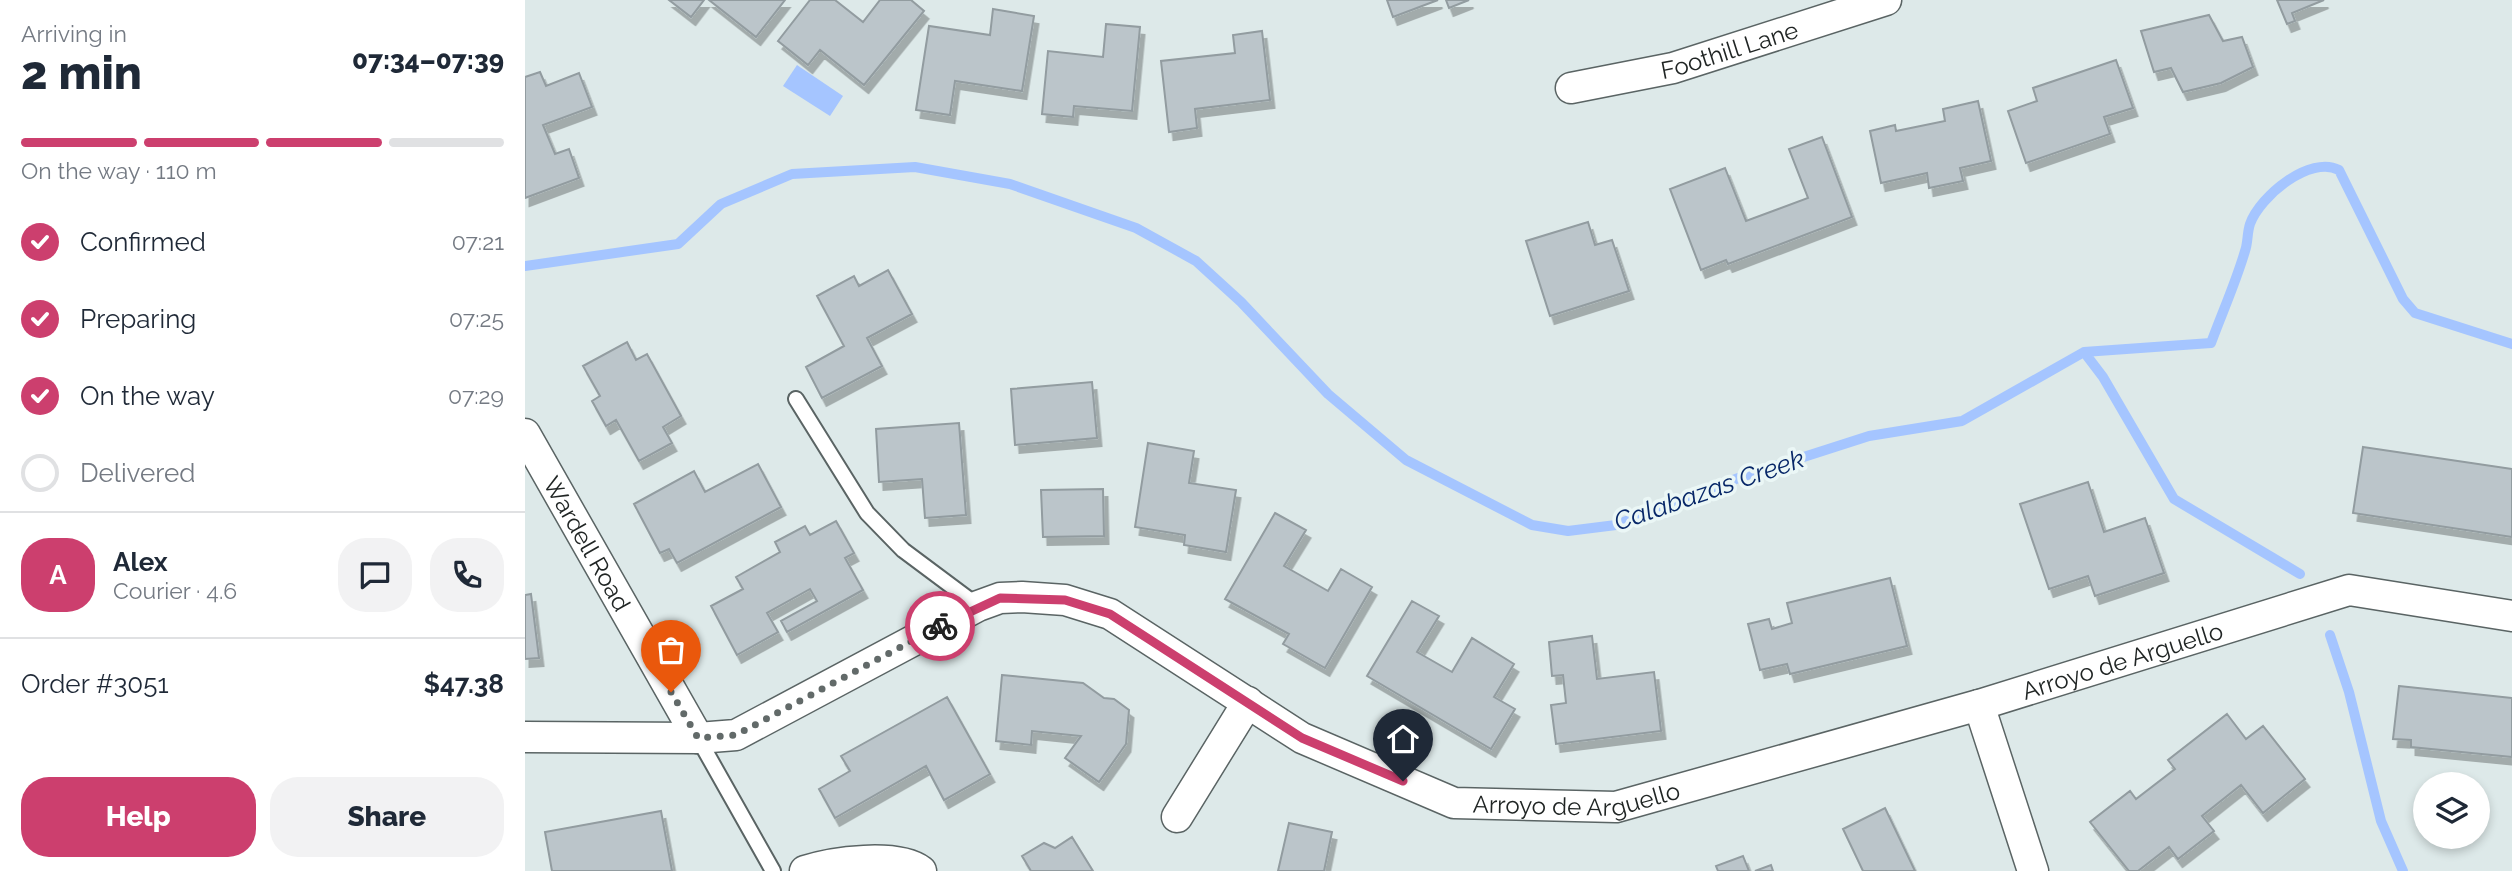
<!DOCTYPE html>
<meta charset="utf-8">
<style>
:root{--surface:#fff;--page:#f2f2f3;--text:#1f2937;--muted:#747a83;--line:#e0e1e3;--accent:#cc3f6e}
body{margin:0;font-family:Raleway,sans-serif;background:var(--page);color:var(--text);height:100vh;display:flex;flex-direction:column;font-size:26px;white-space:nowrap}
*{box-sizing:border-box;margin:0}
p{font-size:23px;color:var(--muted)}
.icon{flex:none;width:38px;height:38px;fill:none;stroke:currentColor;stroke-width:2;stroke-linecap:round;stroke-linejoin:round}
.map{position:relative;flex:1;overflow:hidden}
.side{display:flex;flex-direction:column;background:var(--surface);width:525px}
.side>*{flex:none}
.buttons{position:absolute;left:1888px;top:772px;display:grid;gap:14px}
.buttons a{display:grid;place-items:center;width:77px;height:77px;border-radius:50%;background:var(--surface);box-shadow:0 4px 10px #0003;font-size:35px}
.pin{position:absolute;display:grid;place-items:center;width:60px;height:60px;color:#fff;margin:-72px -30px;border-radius:50% 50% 50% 0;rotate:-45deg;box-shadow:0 0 7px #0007}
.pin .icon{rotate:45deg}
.courier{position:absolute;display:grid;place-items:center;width:70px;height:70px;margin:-35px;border:5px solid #cc3f6e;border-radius:50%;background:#fff;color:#222;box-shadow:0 2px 9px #0007}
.overview em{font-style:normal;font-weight:800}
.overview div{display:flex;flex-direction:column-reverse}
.overview{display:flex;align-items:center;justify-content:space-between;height:119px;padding:0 21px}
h1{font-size:46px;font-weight:800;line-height:52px}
.bar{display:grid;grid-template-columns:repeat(4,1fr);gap:10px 7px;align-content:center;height:84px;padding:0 21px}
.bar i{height:9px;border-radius:5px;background:var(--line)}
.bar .active{background:var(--accent)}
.bar p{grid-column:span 4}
.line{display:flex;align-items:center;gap:18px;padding:0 21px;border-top:2px solid var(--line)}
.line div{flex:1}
.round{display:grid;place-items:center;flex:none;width:74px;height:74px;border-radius:28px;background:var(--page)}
ol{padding:0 21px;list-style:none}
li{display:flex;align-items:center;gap:21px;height:77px}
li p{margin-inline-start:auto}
li .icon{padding:7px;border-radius:50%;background:var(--accent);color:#fff;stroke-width:4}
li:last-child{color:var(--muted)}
li i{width:38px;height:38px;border:4px solid var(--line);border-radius:50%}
.button{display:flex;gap:14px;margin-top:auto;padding:14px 21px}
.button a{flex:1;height:80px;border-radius:28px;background:var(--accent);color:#fff;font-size:28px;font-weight:800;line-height:80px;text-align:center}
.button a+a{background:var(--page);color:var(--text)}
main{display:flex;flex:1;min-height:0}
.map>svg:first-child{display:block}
.water{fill:#a5c5ff}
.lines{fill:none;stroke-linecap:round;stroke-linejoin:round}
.stream{stroke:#a5c5ff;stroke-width:10}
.building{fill:#bbc5ca;stroke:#929ca0;stroke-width:2;filter:url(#shadow)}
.service-casing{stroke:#5a6464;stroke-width:18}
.minor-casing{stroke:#5a6464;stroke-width:33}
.service{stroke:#fff;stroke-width:14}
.minor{stroke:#fff;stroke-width:30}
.done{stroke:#626a69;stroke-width:7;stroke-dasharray:0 12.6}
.route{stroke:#cc3f6e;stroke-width:9}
.labels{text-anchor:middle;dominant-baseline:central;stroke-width:7;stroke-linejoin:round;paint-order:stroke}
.street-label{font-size:24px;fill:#202524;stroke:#ebf7f6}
.water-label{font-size:26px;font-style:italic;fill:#072768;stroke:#ebf7f6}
</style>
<main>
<section class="side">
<div class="overview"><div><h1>2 min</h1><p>Arriving in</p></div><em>07:34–07:39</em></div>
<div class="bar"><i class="active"></i><i class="active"></i><i class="active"></i><i></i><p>On the way · 110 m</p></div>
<ol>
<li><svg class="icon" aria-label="check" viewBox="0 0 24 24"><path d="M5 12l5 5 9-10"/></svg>Confirmed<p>07:21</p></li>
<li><svg class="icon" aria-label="check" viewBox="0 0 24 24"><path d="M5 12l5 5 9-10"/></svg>Preparing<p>07:25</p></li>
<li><svg class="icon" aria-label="check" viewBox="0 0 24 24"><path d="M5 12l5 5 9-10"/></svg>On the way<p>07:29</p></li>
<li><i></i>Delivered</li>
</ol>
<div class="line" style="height:126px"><b class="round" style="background:var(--accent);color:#fff">A</b><div><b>Alex</b><p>Courier · 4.6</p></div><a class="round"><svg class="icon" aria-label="chat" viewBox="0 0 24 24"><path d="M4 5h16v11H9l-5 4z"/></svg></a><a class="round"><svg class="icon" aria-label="phone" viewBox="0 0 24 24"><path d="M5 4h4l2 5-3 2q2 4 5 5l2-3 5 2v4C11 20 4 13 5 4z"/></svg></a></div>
<div class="line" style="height:91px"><div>Order #3051</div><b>$47.38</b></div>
<div class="button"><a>Help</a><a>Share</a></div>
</section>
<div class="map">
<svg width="1987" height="871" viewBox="0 0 1987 871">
<defs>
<filter id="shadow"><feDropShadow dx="4.5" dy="8" stdDeviation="0" flood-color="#0004"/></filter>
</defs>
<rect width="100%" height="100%" fill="#dde9e9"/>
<path class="water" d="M 272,65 L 318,96 L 305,116 L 258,86 Z"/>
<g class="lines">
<path class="stream" d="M 0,266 L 153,244 L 196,204 L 267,174 L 390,167 L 485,184 L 611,228 L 671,261 L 716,302 L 803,394 L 881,460 L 1007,525 L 1043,531 L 1091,525 L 1216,477 L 1344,436 L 1437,421 L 1559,352 L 1686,343 C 1697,313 1711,282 1720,251 C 1723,243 1722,233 1725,224 C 1735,196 1785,155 1814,170 L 1878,299 L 1890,313 L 1987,344
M 1559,352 L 1578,377 L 1649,499 L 1775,574
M 1805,635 L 1824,692 L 1856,821 L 1878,871"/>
</g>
<path class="building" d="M 144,0 L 179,0 L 166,17 Z
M 184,0 L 260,0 L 231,37 Z
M 285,0 L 310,0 L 338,22 L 355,0 L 386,0 L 399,11 L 339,85 L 295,50 L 283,65 L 253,41 Z
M 862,0 L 913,0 L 868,17 Z
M 921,0 L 944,0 L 924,8 Z
M 1752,0 L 1799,0 L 1767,13 L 1770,21 L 1762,24 Z
M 468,9 L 509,16 L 497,91 L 430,81 L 425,115 L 391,110 L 404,26 L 465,35 Z
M 1684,15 L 1698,41 L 1717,37 L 1728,67 L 1696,83 L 1658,92 L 1646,68 L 1629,72 L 1616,31 Z
M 581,24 L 615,27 L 607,111 L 549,106 L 548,117 L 517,114 L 523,51 L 578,57 Z
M 737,31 L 745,100 L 670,109 L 672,128 L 644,132 L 636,61 L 710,53 L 708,35 Z
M 1591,60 L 1608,108 L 1579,117 L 1585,134 L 1501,163 L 1483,111 L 1512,101 L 1508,88 Z
M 15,72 L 21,86 L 54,73 L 67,107 L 18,125 L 30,154 L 44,149 L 54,178 L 0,198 L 0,77 Z
M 1453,101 L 1466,161 L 1435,168 L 1438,181 L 1404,188 L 1402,173 L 1356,183 L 1345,131 L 1370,125 L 1371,131 L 1420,121 L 1418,109 Z
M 1297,137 L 1327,217 L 1203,264 L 1201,260 L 1176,270 L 1145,189 L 1200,168 L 1221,221 L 1283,198 L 1264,149 Z
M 1063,222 L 1070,245 L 1087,240 L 1104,291 L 1025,316 L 1001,241 Z
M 363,270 L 387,314 L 342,338 L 357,366 L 297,398 L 281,367 L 319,346 L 292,296 L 329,276 L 334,286 Z
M 102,342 L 111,360 L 122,354 L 156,416 L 138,427 L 147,443 L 114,461 L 91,420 L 81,426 L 67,401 L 75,396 L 58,366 Z
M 567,382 L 572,438 L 490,445 L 486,389 Z
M 434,423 L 441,515 L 400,518 L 397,479 L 354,482 L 351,429 Z
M 623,443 L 669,451 L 664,483 L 711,490 L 701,552 L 659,545 L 660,535 L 610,527 Z
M 1838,447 L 1987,469 L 1987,537 L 1828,513 Z
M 233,464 L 256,507 L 152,563 L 144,549 L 135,553 L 109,504 L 169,471 L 180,492 Z
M 1563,482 L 1579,532 L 1620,518 L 1639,573 L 1570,596 L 1563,576 L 1524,589 L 1495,504 Z
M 578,489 L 579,536 L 518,537 L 516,490 Z
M 750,513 L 781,530 L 759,566 L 803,591 L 816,569 L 847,587 L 800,668 L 758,644 L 764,634 L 700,599 Z
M 311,521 L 329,553 L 320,558 L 338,590 L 262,632 L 256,621 L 292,601 L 285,589 L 242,613 L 253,632 L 212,655 L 186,606 L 218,589 L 211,577 L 255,552 L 250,542 L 280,526 L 285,535 Z
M 1365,578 L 1382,646 L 1265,674 L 1262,664 L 1235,670 L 1223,624 L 1244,619 L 1247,629 L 1267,623 L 1262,603 Z
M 6,594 L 14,658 L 0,659 L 0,595 Z
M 887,601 L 914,616 L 892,652 L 927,672 L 947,638 L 989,664 L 969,697 L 990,709 L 966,749 L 842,676 Z
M 1067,636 L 1072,679 L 1129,672 L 1136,731 L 1031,744 L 1026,705 L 1041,703 L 1038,675 L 1027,676 L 1024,642 Z
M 477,675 L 558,683 L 579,698 L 589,699 L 604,710 L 601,744 L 574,782 L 540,758 L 556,736 L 507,731 L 506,745 L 471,741 Z
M 1874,686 L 1987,698 L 1987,757 L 1886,747 L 1886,740 L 1868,739 Z
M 422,697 L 465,774 L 419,800 L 401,766 L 310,818 L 294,789 L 325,771 L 316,756 Z
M 1702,714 L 1721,739 L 1738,726 L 1780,779 L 1738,813 L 1716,785 L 1677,816 L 1689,831 L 1653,859 L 1644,847 L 1613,871 L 1604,871 L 1565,822 L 1605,791 L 1611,799 L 1650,769 L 1643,760 Z
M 1360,808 L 1390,871 L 1338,871 L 1318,829 Z
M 136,811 L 147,871 L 27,871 L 20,832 Z
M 764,823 L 807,832 L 799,871 L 753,871 Z
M 547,837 L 568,871 L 506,871 L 497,856 L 519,843 L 530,848 Z
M 1218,856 L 1224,871 L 1193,871 L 1191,866 Z
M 1246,865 L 1248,871 L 1230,871 Z"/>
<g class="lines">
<g class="service-casing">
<path id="service" d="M 271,399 L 342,513 L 378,550 L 453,606
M 173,738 L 248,871"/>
</g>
<g class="minor-casing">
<g id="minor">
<path id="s1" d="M 1046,88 L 1148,68 L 1361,0"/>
<path id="s2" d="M 0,434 L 173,738"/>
<path d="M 1454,705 L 1508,871"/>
<path id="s3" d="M 0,737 L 173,738 L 211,735 L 453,606 L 475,598 L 497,597 L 540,600 L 585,614 L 777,738 L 929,803 L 1091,807 L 1454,705 L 1824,590 L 1987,616"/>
<path d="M 652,817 L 723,702"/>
<path d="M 280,871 C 307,862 372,853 396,871"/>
</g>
</g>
<use href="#service" class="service"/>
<use href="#minor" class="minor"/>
</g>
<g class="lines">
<path class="done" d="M 146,692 L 173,738 L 211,735 L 415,626"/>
<path class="route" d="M 415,626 L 475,598 L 540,600 L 585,614 L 777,738 L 878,781"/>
</g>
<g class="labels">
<g class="street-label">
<text stroke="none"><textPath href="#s1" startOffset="163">Foothill Lane</textPath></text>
<text stroke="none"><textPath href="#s2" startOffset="126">Wardell Road</textPath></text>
<text stroke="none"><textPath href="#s3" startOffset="1704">Arroyo de Arguello</textPath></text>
<text stroke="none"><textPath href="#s3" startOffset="1138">Arroyo de Arguello</textPath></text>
</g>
<g class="water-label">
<text transform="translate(1184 490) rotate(-19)">Calabazas Creek</text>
</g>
</g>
</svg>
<div class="buttons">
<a><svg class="icon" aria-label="layers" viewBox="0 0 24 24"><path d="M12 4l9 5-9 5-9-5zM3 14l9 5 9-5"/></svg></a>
</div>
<div class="pin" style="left:146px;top:692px;background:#ea580c"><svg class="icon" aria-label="bag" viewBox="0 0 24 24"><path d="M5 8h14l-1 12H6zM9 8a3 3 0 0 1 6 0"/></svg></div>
<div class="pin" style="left:878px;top:781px;background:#1f2937"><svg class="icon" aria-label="home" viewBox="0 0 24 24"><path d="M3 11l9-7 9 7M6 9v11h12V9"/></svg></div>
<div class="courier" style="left:415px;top:626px"><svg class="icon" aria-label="bike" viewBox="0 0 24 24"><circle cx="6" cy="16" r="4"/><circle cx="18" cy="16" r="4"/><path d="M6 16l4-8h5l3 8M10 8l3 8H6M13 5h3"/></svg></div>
</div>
</main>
